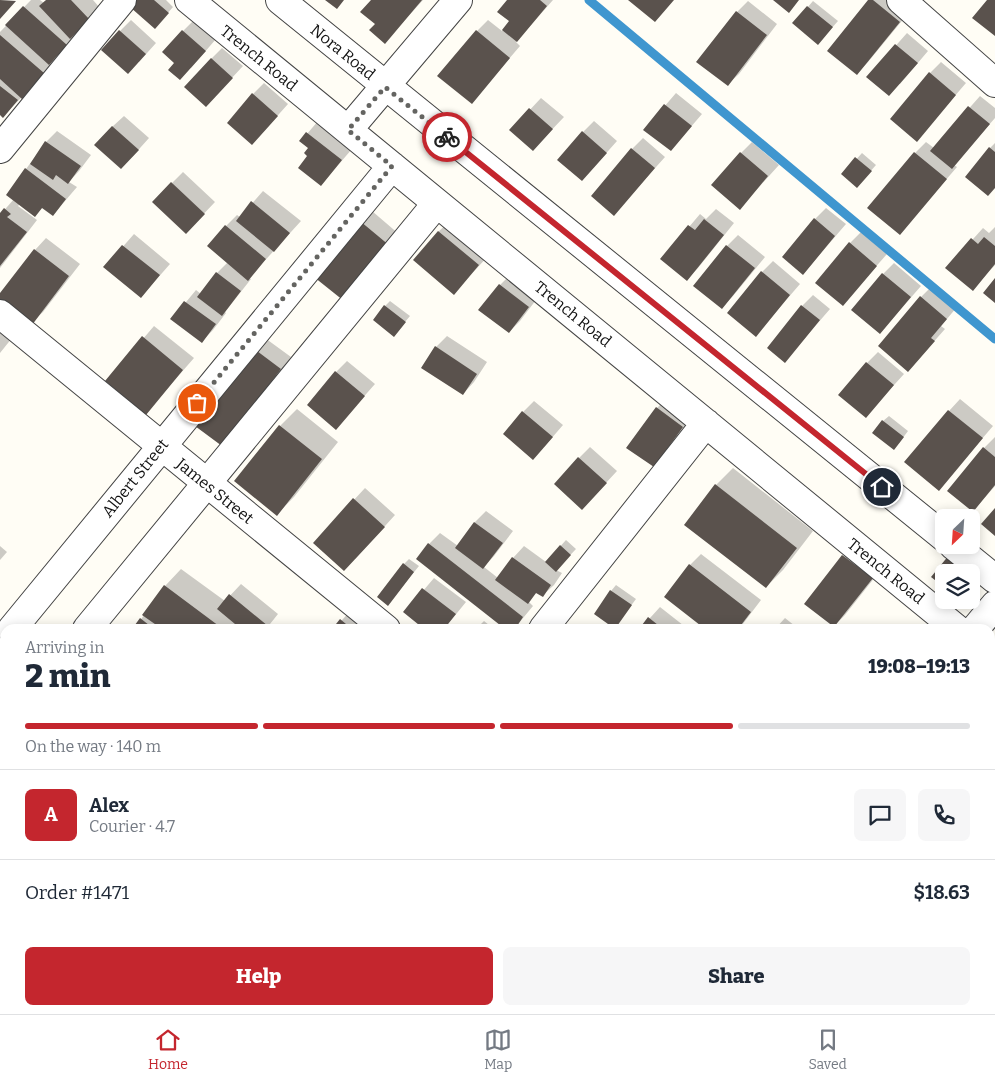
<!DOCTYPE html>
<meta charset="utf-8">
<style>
:root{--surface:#fff;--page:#f6f6f7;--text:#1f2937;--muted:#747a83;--line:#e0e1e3;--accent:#c4262e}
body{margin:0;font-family:Bitter,serif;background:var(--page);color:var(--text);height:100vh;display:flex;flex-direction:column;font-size:19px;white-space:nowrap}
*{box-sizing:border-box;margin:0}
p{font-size:16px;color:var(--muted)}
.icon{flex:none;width:28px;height:28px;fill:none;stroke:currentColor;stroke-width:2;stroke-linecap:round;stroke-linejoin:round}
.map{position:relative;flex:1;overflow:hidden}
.details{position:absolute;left:0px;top:624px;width:995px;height:391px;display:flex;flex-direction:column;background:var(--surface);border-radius:15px 15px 0 0;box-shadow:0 2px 12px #0003}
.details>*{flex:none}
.needle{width:32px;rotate:205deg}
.tools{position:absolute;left:935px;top:509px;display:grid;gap:10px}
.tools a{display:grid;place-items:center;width:45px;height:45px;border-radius:8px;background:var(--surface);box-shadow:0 2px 12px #0003;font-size:25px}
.pin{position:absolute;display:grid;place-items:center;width:42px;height:42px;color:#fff;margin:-21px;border:2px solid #fff;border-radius:50%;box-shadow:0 1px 5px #0007}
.courier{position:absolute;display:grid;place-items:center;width:50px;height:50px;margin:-25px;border:4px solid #c4262e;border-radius:50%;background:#fff;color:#222;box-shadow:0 1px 6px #0007}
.headline em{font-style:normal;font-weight:800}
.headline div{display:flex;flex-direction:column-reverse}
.headline{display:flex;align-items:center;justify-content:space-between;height:85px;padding:0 25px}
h1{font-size:32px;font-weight:800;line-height:38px}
.bar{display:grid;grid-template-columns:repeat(4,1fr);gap:8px 5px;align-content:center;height:60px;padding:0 25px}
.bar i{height:6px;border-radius:4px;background:var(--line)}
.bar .current{background:var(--accent)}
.bar p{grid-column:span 4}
.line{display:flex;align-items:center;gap:12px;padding:0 25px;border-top:1px solid var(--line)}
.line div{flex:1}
.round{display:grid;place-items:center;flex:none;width:52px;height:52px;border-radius:8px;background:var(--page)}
.cta{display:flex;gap:10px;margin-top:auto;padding:10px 25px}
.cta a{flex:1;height:58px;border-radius:8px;background:var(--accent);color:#fff;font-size:20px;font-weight:800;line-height:58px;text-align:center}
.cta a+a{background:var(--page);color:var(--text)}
.dock{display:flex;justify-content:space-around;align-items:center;height:70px;border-top:1px solid var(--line);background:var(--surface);font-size:14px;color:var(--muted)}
.dock a{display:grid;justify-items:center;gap:2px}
.dock .current{color:var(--accent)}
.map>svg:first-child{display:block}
.shadow{fill:#0003}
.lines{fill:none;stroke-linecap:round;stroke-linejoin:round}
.stream{stroke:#3f96cf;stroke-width:9}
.canal{stroke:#b9e0f7;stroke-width:29}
.building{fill:#5a524d}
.minor-casing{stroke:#444;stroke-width:30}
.minor{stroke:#fff;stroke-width:28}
.done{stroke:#646461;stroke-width:5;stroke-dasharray:0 9}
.route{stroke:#c4262e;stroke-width:6}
.labels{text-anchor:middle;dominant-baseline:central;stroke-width:5;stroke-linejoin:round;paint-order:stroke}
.street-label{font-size:16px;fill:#111;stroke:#fff}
</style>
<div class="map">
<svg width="995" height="1014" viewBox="0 0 995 1014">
<rect width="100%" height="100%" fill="#fffdf5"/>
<path class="shadow" d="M 31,0 L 40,0 L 44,3 L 47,0 L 93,0 L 100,8 L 75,32 L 77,33 L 52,60 L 54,62 L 33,86 L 3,116 L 0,113 L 0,32 Z
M 138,0 L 166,0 L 173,7 L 160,22 Z
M 372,0 L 423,0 L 385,42 L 376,24 Z
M 509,0 L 553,0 L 516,42 L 520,46 L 471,103 L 477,31 L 488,20 L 502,31 L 511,21 Z
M 870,0 L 897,0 L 910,11 L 868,62 L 857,74 Z
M 748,1 L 777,24 L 739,74 L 727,85 L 737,12 Z
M 813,1 L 838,21 L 823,38 L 794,23 Z
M 131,20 L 156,43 L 139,62 L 120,31 Z
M 194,20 L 216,39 L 191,68 L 176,63 L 183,31 Z
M 907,33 L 928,51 L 900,84 L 868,77 Z
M 222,48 L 243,66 L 217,94 L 211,59 Z
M 941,62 L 966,83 L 917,140 L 930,73 Z
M 264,83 L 288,104 L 263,132 L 253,94 Z
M 676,93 L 702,114 L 671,150 L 645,129 Z
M 980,96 L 995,108 L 995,118 L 954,165 L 957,167 L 900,233 L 869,208 L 915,153 L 926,142 L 934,148 Z
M 541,98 L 564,117 L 544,138 L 511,130 Z
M 124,116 L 149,138 L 132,157 L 112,127 Z
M 318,121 L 352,149 L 321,185 L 309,156 L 310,148 L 301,141 Z
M 594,121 L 617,141 L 593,168 L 583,132 Z
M 57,131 L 91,155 L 79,171 L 69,182 L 77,187 L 53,215 L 43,207 L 35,215 L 20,204 L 18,206 L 37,220 L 0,268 L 0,215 L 14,199 L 26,169 L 46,142 Z
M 643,138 L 665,157 L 614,214 L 632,149 Z
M 752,142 L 779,165 L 740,208 L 741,153 Z
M 995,143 L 995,188 L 990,148 Z
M 862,153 L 876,165 L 862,181 L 843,174 Z
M 183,172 L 215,202 L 197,221 L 172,183 Z
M 263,191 L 301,221 L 249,278 L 251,279 L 225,312 L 226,313 L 213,330 L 202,341 L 172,319 L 196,290 L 201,294 L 217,273 L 228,262 L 226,226 L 237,215 L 240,217 Z
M 826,208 L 846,224 L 803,274 L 815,219 Z
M 716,209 L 734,223 L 698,268 L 687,279 L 662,259 L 700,214 L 706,219 Z
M 372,211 L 400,235 L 355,288 L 316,276 Z
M 450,221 L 490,254 L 454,293 L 438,232 Z
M 995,227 L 995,265 L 973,289 L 947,268 L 983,228 L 989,233 Z
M 861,232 L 887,254 L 843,304 L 850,243 Z
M 134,234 L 170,264 L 141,297 L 105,267 Z
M 738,235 L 765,257 L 733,296 L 722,307 L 727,246 Z
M 46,238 L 80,264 L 43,312 L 31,323 L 0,300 L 0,295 L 35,250 Z
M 773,261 L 800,284 L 756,335 L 762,272 Z
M 894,263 L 921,286 L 880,333 L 883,274 Z
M 511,274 L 539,296 L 520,321 L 509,332 L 500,285 Z
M 932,286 L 957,307 L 941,326 L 945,329 L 908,371 L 921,297 Z
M 813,295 L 830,309 L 785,361 L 802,306 Z
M 390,301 L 410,316 L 394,335 L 385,306 Z
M 154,326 L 194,358 L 146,413 L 107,381 Z
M 0,328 L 12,338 L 0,353 Z
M 447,336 L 487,362 L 474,382 L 463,394 L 436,347 Z
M 265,338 L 291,357 L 233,434 L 254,349 Z
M 878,352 L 904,374 L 866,416 L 867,363 Z
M 347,361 L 375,384 L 336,428 L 336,372 Z
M 668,397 L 693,415 L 665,455 L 654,466 L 657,408 Z
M 960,399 L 993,426 L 939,489 L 949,411 Z
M 534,401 L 563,425 L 544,447 L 523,412 Z
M 297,409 L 338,442 L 294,497 L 277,514 L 236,481 L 280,426 Z
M 889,416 L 908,431 L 899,443 L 883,421 Z
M 995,437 L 995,486 L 973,511 L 984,448 Z
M 590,447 L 617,471 L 593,497 L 579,458 Z
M 733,468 L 813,531 L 783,570 L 766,587 L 716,485 Z
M 365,488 L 395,515 L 355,559 L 314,543 Z
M 486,511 L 513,531 L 494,556 L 484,567 L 498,578 L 513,558 L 524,546 L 546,562 L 566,540 L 576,549 L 556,570 L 562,573 L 554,585 L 542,596 L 537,592 L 528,601 L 533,606 L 514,629 L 429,544 L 440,533 L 458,546 L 475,522 Z
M 854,545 L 883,567 L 845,615 L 834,626 L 843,556 Z
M 0,546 L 7,552 L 0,560 Z
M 954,550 L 995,562 L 971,592 L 971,572 L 944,572 L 933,577 Z
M 701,554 L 761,600 L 739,629 L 707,629 L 690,565 Z
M 409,559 L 419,566 L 388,604 L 404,564 Z
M 181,569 L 225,601 L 241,584 L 278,614 L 266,629 L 134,629 L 165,586 Z
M 434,578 L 466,602 L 444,629 L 405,612 Z
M 616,585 L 636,599 L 615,627 L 611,591 Z
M 660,607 L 688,629 L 640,629 Z
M 352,609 L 376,629 L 334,629 Z
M 785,618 L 795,626 L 793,629 L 775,629 Z
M 484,621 L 494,629 L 476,629 Z
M 995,778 L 995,843 L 990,841 L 990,785 Z
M 0,857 L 5,861 L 5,906 L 0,912 Z
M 995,981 L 995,1014 L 965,1014 L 969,1010 L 990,1010 L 990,986 Z
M 5,991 L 5,1010 L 77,1010 L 74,1014 L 0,1014 L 0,997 Z
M 580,1010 L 631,1010 L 628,1014 L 582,1014 Z
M 715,1010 L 768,1010 L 765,1014 L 712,1014 Z"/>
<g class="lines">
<path class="stream" d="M 589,0 L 995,339"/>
<path class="canal" d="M 0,789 L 5,793
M 268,1010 L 273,1014"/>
</g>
<path class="building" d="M 0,0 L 16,1 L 0,19 Z
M 46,0 L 71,0 L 90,20 L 70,39 L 39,6 Z
M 137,0 L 154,0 L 169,13 L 155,29 L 130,7 Z
M 325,0 L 344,0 L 337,9 Z
M 371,0 L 422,0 L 385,44 L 369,30 L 375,24 L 360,12 Z
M 507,0 L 540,0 L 547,6 L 517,42 L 502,30 L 509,21 L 497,12 Z
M 628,0 L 674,0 L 655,22 Z
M 773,0 L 799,0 L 789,13 Z
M 868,0 L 873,0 L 900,22 L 857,75 L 827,51 Z
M 987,0 L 995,0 L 995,36 L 972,18 Z
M 23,6 L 67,45 L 49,65 L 5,25 Z
M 807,6 L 833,27 L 818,45 L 792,23 Z
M 736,11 L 767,35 L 728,86 L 696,62 Z
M 119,30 L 146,54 L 128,74 L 101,50 Z
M 182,30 L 206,51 L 180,80 L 168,70 L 174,63 L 162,52 Z
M 476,30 L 510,58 L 472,104 L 437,76 Z
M 0,35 L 44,73 L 22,99 L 0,79 Z
M 895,44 L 918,63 L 889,96 L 866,77 Z
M 211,58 L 233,78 L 206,107 L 184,87 Z
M 929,72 L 956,95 L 917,142 L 890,119 Z
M 0,86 L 18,100 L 3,118 L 0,115 Z
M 252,93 L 278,116 L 252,145 L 227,123 Z
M 664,104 L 692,126 L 671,151 L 643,130 Z
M 968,106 L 990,124 L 952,169 L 930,151 Z
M 529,108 L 553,129 L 533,151 L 509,130 Z
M 112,126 L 139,150 L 121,169 L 94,145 Z
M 582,131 L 607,153 L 582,181 L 557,160 Z
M 306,132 L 342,160 L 321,186 L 298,168 L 307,156 L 304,153 L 308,148 L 299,141 Z
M 45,141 L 81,166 L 68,184 L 56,175 L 53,180 L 30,164 Z
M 989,147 L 995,152 L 995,188 L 988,196 L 965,177 Z
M 631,148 L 655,168 L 614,216 L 591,196 Z
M 740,152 L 768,176 L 740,210 L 711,185 Z
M 914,152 L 947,179 L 900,235 L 867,208 Z
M 855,157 L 872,171 L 857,188 L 841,174 Z
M 25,168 L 66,199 L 53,216 L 42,208 L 35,217 L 6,195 Z
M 171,182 L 205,214 L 186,234 L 152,202 Z
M 251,201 L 290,233 L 274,252 L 236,221 Z
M 4,208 L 11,214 L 7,217 L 27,232 L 0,266 L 0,213 Z
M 814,218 L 835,236 L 803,275 L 782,257 Z
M 704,219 L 724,235 L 687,281 L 660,259 L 688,225 L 695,230 Z
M 360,221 L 390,246 L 344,301 L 314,277 Z
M 225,225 L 266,259 L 248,281 L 207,246 Z
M 438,231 L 479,265 L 454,295 L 413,260 Z
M 984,237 L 995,246 L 995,264 L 973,291 L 945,268 L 971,238 L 978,244 Z
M 849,242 L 877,266 L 843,306 L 815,283 Z
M 122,245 L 160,275 L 141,298 L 103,267 Z
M 726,245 L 755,268 L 722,309 L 693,286 Z
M 34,249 L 69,276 L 32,325 L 0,301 L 0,293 Z
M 761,271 L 790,295 L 756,337 L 727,313 Z
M 216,272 L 241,291 L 222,316 L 197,297 Z
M 882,273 L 911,297 L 880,334 L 851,310 Z
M 995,278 L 995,303 L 983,293 Z
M 499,284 L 529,307 L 509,333 L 478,310 Z
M 920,296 L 947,319 L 931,338 L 935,341 L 908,372 L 878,346 Z
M 184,301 L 216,324 L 202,343 L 170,319 Z
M 384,305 L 406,322 L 394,337 L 373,320 Z
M 801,305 L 820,320 L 785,363 L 767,348 Z
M 142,336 L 183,370 L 146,415 L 105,381 Z
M 435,346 L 477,374 L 463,395 L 421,368 Z
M 253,348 L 281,369 L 222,446 L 195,426 Z
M 866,362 L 894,385 L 866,418 L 838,395 Z
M 335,371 L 365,396 L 336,430 L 307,405 Z
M 656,407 L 683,427 L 654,467 L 626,448 Z
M 948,410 L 983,438 L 939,491 L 904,462 Z
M 522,411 L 553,437 L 533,460 L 503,434 Z
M 882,420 L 904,437 L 894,450 L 872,433 Z
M 279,425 L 322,459 L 277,516 L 234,481 Z
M 983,447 L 995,457 L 995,485 L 973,512 L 947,491 Z
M 578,457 L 607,483 L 582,510 L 554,484 Z
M 715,484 L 797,548 L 766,588 L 684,525 Z
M 353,498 L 385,527 L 344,571 L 313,543 Z
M 995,508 L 995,536 L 981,524 Z
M 474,522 L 503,543 L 483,569 L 455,548 Z
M 428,543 L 523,617 L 515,629 L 505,629 L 416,559 Z
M 560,545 L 571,555 L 556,572 L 545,562 Z
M 954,549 L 985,574 L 971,591 L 971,572 L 944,572 L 944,587 L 931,577 Z
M 842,555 L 873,578 L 834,627 L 804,604 Z
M 512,557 L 551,585 L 543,597 L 536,593 L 528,604 L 495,580 Z
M 403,563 L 414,572 L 388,606 L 377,597 Z
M 689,564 L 751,612 L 738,629 L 705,629 L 664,597 Z
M 164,585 L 223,629 L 162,629 L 142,615 Z
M 422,588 L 456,614 L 444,629 L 424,629 L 403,612 Z
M 610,590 L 632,605 L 615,629 L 594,614 Z
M 229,594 L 268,626 L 265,629 L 241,629 L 217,609 Z
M 648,617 L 663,629 L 639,629 Z
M 140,618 L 154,629 L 132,629 Z
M 340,619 L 352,629 L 332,629 Z
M 990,796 L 995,800 L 995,845 L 990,841 Z
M 0,887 L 5,891 L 5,904 L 0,910 Z
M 995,921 L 995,943 L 990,940 L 990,928 Z
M 5,989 L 5,1010 L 68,1010 L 73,1014 L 0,1014 L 0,995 Z
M 990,999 L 995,1003 L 995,1014 L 964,1014 L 967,1010 L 990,1010 Z
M 578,1010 L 623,1010 L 629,1014 L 580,1014 L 577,1012 Z
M 713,1010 L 743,1010 L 748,1014 L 710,1014 Z
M 772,1010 L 813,1010 L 810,1014 L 776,1014 Z"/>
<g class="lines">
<g class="minor-casing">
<path id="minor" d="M 189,0 L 957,629
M 280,0 L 944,537
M 901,0 L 995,83
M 348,130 L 458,0
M 0,149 L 122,0
M 0,314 L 386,629
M 953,545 L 995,579
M 12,629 L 392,166
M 87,629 L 437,203
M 543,629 L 706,423
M 975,629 L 995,605
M 990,656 L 995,660
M 0,722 L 5,721
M 0,851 L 5,855
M 0,948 L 5,942
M 200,1010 L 205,1014
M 847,1010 L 852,1014
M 661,1014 L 665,1010"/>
</g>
<use href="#minor" class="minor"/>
</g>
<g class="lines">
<path class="done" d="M 197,403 L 392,166 L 348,130 L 385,87 L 447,137"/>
<path class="route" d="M 447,137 L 882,487"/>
</g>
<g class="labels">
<g class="street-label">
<text transform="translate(343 52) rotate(39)">Nora Road</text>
<text transform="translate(259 58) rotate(39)">Trench Road</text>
<text transform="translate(573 314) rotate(39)">Trench Road</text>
<text transform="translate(135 478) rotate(-51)">Albert Street</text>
<text transform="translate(215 491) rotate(39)">James Street</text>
<text transform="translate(886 571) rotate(39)">Trench Road</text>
</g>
</g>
</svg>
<div class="tools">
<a><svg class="needle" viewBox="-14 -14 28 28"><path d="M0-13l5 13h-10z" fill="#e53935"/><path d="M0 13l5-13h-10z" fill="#747a83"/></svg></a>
<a><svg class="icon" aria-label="layers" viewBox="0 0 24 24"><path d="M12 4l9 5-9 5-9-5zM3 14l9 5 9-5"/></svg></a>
</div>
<div class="pin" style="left:197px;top:403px;background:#ea580c"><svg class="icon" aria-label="bag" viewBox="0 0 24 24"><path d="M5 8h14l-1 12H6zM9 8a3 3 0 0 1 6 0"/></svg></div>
<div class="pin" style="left:882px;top:487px;background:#1f2937"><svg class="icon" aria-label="home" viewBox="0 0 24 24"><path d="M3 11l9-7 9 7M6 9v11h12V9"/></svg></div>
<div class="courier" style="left:447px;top:137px"><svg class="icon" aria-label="bike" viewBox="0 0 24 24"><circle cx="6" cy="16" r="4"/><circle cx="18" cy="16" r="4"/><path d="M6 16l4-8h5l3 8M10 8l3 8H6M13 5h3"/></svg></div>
<section class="details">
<div class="headline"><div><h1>2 min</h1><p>Arriving in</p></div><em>19:08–19:13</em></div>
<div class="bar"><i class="current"></i><i class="current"></i><i class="current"></i><i></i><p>On the way · 140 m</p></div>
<div class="line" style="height:90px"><b class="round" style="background:var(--accent);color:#fff">A</b><div><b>Alex</b><p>Courier · 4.7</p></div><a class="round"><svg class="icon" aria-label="chat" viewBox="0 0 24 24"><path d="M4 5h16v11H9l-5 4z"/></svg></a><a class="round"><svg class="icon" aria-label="phone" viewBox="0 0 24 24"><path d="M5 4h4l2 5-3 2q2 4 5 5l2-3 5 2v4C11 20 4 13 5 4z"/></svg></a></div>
<div class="line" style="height:65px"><div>Order #1471</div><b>$18.63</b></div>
<div class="cta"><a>Help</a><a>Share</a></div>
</section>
</div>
<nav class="dock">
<a class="current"><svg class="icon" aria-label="home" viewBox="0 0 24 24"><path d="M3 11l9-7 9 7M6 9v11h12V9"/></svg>Home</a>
<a><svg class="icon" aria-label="map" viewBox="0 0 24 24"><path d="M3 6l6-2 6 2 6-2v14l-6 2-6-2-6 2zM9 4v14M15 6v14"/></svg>Map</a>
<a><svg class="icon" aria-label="saved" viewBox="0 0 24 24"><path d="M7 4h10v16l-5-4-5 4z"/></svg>Saved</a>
</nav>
